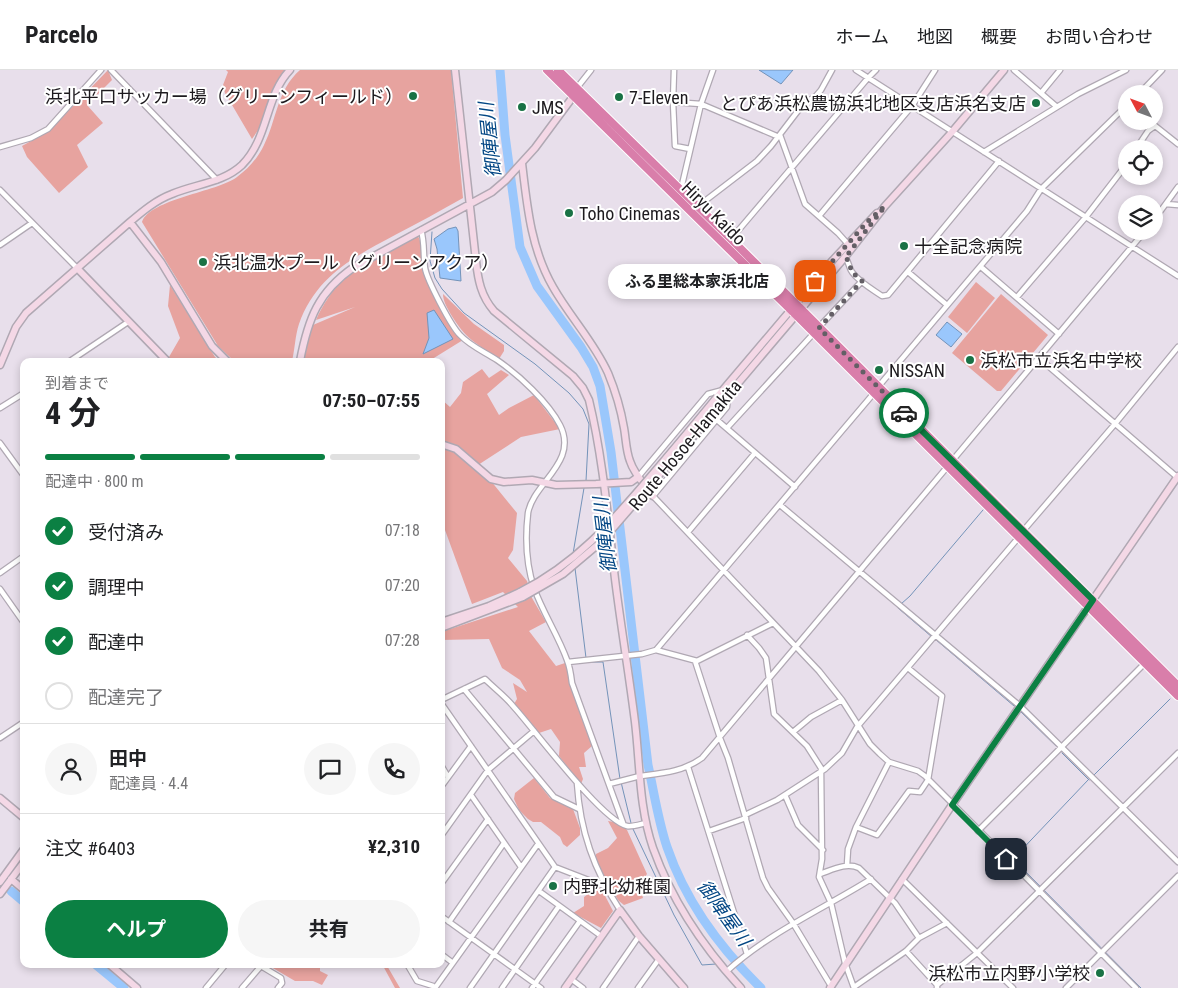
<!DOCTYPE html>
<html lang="ja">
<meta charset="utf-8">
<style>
:root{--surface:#fff;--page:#f6f6f6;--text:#202124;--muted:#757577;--line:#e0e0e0;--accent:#0b8043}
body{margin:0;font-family:"Roboto Condensed","Noto Sans JP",sans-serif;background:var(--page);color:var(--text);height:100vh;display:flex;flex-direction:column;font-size:19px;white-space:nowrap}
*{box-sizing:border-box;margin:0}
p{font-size:16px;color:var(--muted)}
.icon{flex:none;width:28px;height:28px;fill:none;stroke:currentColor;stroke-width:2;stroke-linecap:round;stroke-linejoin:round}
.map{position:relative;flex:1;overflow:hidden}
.side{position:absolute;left:20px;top:288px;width:425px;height:610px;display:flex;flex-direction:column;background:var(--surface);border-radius:10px;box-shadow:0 2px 8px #0003}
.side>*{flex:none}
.needle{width:32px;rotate:311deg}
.tools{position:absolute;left:1118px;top:15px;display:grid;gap:10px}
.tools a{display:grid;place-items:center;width:45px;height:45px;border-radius:50%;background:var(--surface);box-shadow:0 2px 8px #0003;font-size:25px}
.pin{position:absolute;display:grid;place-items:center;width:42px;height:42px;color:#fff;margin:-21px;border-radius:10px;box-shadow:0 2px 8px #0006}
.courier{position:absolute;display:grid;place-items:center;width:50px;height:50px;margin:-25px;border:4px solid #0b8043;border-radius:50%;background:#fff;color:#222;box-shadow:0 1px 6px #0007}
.bubble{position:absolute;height:35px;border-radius:18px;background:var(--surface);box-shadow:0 2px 8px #0003;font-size:16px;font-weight:700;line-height:35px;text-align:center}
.head em{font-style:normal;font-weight:700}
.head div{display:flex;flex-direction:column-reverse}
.head{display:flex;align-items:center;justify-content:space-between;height:85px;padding:0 25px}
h1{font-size:32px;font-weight:700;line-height:38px}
.bar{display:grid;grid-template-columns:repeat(4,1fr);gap:8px 5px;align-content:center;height:60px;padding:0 25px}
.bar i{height:6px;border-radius:4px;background:var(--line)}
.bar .active{background:var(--accent)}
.bar p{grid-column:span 4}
.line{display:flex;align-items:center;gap:12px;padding:0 25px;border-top:1px solid var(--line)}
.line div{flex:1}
.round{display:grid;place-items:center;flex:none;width:52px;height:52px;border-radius:26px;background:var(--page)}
ol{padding:0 25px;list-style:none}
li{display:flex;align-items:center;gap:15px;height:55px}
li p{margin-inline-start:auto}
li .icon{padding:5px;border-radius:50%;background:var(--accent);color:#fff;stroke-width:4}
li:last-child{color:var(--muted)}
li i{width:28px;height:28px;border:2px solid var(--line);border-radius:50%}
.cta{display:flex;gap:10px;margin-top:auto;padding:10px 25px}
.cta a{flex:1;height:58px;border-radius:30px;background:var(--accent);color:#fff;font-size:20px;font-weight:700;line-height:58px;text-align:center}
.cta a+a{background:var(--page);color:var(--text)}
header{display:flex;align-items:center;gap:30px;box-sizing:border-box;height:70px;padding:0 25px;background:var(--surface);border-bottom:1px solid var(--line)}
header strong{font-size:24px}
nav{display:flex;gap:28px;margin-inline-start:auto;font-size:18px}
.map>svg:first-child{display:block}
.green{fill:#e7a39f}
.water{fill:#9ac7fc;stroke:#7493b9}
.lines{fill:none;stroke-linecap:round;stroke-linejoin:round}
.stream{stroke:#7493b9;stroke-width:1}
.river{stroke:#9ac7fc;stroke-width:9}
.street-casing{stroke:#b0a8b3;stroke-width:7}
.secondary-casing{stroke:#b0a8b3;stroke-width:9}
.highway-casing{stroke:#fff;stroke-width:10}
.street{stroke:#fff;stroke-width:4.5}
.secondary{stroke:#f4d8e6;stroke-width:6}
.highway{stroke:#d97eaa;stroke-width:8}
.secondary-bridge-casing{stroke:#b0a8b3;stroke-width:9;stroke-linecap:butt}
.secondary-bridge{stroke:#f4d8e6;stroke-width:6}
.done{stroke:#645f66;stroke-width:5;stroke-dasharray:0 9}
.route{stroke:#0b8043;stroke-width:6}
.poi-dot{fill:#197245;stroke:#fff;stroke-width:2}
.labels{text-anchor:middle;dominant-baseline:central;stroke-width:4;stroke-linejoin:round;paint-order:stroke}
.poi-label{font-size:18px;fill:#1d1a1e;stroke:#fff;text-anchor:start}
.street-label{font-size:18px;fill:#1d1a1e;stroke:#fff}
.water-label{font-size:19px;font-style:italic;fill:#034684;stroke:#fff}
</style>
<header>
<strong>Parcelo</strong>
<nav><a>ホーム</a><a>地図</a><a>概要</a><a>お問い合わせ</a></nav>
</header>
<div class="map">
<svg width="1178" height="918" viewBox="0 0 1178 918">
<rect width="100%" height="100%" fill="#e8dfeb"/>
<path class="green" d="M 108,0 L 112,10 L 87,35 L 103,53 L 77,75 L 88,97 L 59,123 L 27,87 L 22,76 L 49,61 Z
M 226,0 L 286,0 L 280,6 L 263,53 L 252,69 L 225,23 L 223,15 L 228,2 Z
M 300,0 L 451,0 L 463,128 C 440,141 418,153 395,165 C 354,187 316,206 299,254 C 295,266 295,279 292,291 L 234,291 L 218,276 L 142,152 C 150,129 217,122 237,107 C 248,99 258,88 264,75 C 277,49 277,20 300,0 Z
M 418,166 L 423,178 L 422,196 L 427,211 L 439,234 L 463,270 L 429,291 L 303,291 L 307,269 L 313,255 L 355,237 L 316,250 C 322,236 333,218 345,209 C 366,191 394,179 418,166 Z
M 976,212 L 995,228 L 967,263 L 948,247 Z
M 170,215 L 215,287 L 220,291 L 173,291 L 169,287 L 180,268 L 168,236 Z
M 443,224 L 474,254 L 504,275 L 504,281 L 499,289 C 475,272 466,270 450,243 C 447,237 443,231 443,224 Z
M 1001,224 L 1048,265 L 1001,321 L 997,321 L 952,283 Z
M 482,299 L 489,308 L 501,300 L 509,305 L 487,324 L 499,345 L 509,338 L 534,325 L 560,359 L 521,367 L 478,395 L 517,443 L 513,480 L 508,488 L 527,511 L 532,528 L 546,552 L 529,561 L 556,596 L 565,593 L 592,676 L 584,683 L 586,697 L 579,697 L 583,709 L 581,714 L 559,686 L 560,672 L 551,659 L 539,663 L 514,634 L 517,629 L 513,613 L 527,622 L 520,610 L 502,598 L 489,569 L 441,570 L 441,562 L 518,537 L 503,522 L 472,534 L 445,460 L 443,436 L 441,428 L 441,329 L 450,337 L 461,323 L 463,312 Z
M 534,708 L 550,728 L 573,739 L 580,758 L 580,765 L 567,777 L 563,774 L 560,767 L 541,752 L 533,752 L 528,749 L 519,740 L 514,729 L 515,723 Z
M 608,751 C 616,752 622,754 627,760 L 647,804 L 642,811 L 644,817 L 641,821 L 643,828 L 624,835 L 619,831 C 611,818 595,800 596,784 L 608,778 L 617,768 Z
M 598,817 L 602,820 L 613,841 L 601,858 L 573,843 L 584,836 L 584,827 Z
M 266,894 L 324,894 L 320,896 L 320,901 L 328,905 L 322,915 L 313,911 L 295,911 Z
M 382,894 L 386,894 L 400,918 L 395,918 Z"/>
<path class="water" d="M 759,0 L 793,0 L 781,14 Z
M 456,157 L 458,161 L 461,211 L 440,208 L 437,179 L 434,169 L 448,159 Z
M 434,240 L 453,269 L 423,284 L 429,268 L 427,243 Z
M 947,252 L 962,264 L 951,277 L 936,265 Z"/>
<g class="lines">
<path class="stream" d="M 432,162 L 430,191 L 435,208 L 442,219 L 464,243 L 535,294 L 569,323 L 583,339 L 589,354 L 586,411
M 573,484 L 584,418
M 575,498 L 586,588
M 901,534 L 910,526 L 983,440
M 898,538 L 932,567
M 935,569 L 1014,636
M 590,592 L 603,592 L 620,709
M 1021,642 L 1056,676
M 1062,683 L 1089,710
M 1093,706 L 1170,629
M 1089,709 L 1013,789 L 1141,918
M 621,712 L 631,753
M 633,759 L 674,845 L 702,895 L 716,894"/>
<path class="river" d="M 500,0 L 505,65 L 520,177 L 537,216 L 581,277 L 593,297 L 600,316 L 611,382 L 648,695 C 654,722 658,750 667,777 C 685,830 721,879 761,918
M 11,821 L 24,832
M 95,894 L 124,918"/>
<g class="street-casing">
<path id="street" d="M 111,0 L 217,110
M 674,0 L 673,32 L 675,76 L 690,79
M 856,0 L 1178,206
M 1014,0 L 1057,37
M 576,19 L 591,0
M 1041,23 L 1060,0
M 1139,24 L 1162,0
M 673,32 L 701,34 L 779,67
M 1149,51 L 1178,74
M 780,65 L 805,134 L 838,163 L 847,173
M 0,77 L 31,68 L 48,59 L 101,0
M 1136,79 L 1148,61 L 1155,56
M 984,82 L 1078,24 L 1126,0
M 681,119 L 701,34 L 713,0
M 0,120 L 77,198
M 1166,134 L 1178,135
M 697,137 L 757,91 L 771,76 L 804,33 L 815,27 L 821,20 L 832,0
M 819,146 L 912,36 L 935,0
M 1154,150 L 1178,117
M 421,160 C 425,173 423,185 425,198 C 427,210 451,256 460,265 C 470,276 485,282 497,290 C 519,305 548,332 560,355 C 579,392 533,413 528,443 C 525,469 526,494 534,518 C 543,543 558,565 567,590 C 570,597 571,605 572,613 L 623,753
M 731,169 L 868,8 L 876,0
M 0,175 L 32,153
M 845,187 C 849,192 849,198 852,202 C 859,212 872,219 882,226 L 888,225 L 999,91
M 981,197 L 1059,264
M 908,202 L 947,235
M 1017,227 L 1085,148 L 1126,95
M 819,257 L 862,211
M 1039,288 L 1177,407
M 70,291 L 128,252
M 878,317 L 1027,141 L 1041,119 L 1126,36
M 728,326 L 727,337 L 653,426 L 819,601 L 842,630 L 870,674 L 880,684 L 889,692 L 918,701 L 925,706 L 1136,918
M 0,338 L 24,323
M 717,350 L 795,417
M 727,358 L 814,263
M 0,373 L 24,406
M 952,391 L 1145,161
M 638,407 L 708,324 L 723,320
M 780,435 L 1020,636 L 1178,792
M 1023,461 L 1114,355 L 1178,277
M 688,462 L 755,383
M 0,503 L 24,486
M 0,519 L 24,553
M 747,565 L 759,578 L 766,588 L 774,644 L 807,676 L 821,698 L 822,789 L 819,807 L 831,833 L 845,893 L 854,918
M 656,580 L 697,591 L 773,553
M 695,591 L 720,668 L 728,688 L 763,808 L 768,818 L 793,853 L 831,916
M 568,592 L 642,584 L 656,580 L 874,323
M 464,619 L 554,727 L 579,739
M 441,630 L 485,609 C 494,618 505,626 513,636 C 534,659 602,751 627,756 C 632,757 641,754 646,753
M 441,633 L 555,797 L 604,816
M 793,662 L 811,647 L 842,630
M 0,668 L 24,652
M 441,695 L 448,707
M 688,697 L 747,884
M 640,706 C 664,703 682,702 702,688 L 948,396
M 577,713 C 580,761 594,800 620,840
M 609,714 L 640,706
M 441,717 L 471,676
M 471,725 L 521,797
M 785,725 L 798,755 L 823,780
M 745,745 L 777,730 L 825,699 L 842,683 L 857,657 L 1019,467
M 856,757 L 889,692
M 709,761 L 746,748
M 978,761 L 1145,593
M 441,766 L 488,700 L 534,661
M 847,795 L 848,779 L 856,757 L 877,765 L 909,721 L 920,722 L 928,710 L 942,626 L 908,598
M 820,804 C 832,800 846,792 859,798 L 895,833 L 919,868
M 902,809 L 1013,918
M 441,814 L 488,749
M 539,821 L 601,866
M 441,846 L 541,918
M 449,852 L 504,773
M 906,881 L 937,915
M 441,884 L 453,893
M 407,894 L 417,911 L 433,916 L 435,918 L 538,774
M 727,901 C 770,862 823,839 871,809
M 571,909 L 583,918
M 854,917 L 906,881 L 919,868 L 947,853
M 206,918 L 226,894
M 242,918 L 261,896 L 281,908 L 282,913 L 278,918
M 470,918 L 555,797
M 502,918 L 559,836
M 532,918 L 580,851
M 603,918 L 639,866
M 638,918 L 659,889
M 937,918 L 937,915 L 977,883 L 1178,683
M 1066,918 L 1178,806"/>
</g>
<g class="secondary-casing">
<path id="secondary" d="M 455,0 L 476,191 C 478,210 481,226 494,241 L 573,306 L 583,318 L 589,330 C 603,388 608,449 615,509 C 621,557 629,604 635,652 C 640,694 639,738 653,778 C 672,831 703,877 741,918
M 522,93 C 527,136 531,179 553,217 C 570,247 594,272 608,303 C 615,320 621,340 624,358 C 626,369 626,381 630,391 C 634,404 645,415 653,426
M 130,152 C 143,141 156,130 172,124 C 195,114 223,113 242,95 C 269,68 265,26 290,0
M 77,198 L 167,291
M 300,291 C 308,249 318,222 354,197 L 492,122 L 506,110 L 535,78 L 575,24
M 0,295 L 16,257 L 26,243 L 130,152 L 161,192 L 212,276 L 227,291
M 717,327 L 833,190 L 877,143
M 723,331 L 845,187 L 885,136 L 952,62 L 1004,0
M 441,374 L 456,379 L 491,409 L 504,412 L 532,410 L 556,415 L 596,414 L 631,412 L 638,407
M 441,552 L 489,536 L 520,522
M 441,558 L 523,527
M 0,728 L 24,748
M 11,809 L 24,820
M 0,812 L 24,779
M 0,824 L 24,792
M 109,894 L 137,918
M 565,918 L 620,840 L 639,866 L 684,918
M 830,918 L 952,735 L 1178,406"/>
</g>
<g class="highway-casing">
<path id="highway" d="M 547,0 L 796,245 L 1178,626
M 558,0 L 731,169 L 1178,616"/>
</g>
<use href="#street" class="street"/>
<use href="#secondary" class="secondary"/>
<use href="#highway" class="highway"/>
<g class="secondary-bridge-casing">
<path id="secondary-bridge" d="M 520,522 C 576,494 611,453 651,406 C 673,380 695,354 717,327
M 523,527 L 563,504 L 601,472 L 723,331"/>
</g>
<use href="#secondary-bridge" class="secondary-bridge"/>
</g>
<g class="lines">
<path class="done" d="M 815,211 L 868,151 L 885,136 L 845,188 L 848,190 L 852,202 L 862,211 L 819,258 L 904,343"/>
<path class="route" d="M 904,343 L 1093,530 L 952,735 L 1006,789"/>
</g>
<g class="poi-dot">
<circle cx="413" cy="26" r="5"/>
<circle cx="619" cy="27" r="5"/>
<circle cx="1036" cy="33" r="5"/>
<circle cx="522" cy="37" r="5"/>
<circle cx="569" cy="143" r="5"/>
<circle cx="904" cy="176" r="5"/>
<circle cx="203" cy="192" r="5"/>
<circle cx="970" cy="290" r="5"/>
<circle cx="879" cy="300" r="5"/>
<circle cx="553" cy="816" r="5"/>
<circle cx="1100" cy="903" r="5"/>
</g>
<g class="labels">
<g class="poi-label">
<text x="403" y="26" text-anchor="end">浜北平口サッカー場（グリーンフィールド）</text>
<text x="629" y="27">7-Eleven</text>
<text x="1026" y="33" text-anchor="end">とぴあ浜松農協浜北地区支店浜名支店</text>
<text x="532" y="37">JMS</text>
<text x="579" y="143">Toho Cinemas</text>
<text x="914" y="176">十全記念病院</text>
<text x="213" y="192">浜北温水プール（グリーンアクア）</text>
<text x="980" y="290">浜松市立浜名中学校</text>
<text x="889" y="300">NISSAN</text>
<text x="563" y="816">内野北幼稚園</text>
<text x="1090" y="903" text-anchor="end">浜松市立内野小学校</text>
</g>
<g class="street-label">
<text transform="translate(714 143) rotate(45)">Hiryu Kaido</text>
<text transform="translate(685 375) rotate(-50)">Route Hosoe-Hamakita</text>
</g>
<g class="water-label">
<text transform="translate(490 70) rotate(-96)">御陣屋川</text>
<text transform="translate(605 465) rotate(-97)">御陣屋川</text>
<text transform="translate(724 843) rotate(54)">御陣屋川</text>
</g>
</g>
</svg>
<div class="tools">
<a><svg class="needle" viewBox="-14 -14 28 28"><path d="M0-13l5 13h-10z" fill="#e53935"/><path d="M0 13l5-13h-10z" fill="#757577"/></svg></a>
<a><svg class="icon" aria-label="locate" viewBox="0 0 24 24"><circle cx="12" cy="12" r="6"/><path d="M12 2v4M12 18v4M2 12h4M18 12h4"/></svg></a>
<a><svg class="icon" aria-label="layers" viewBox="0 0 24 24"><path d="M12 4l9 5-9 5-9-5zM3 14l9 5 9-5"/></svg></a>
</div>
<div class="pin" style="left:815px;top:211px;background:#ea580c"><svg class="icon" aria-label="bag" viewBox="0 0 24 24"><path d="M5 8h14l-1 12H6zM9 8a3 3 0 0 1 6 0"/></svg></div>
<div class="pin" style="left:1006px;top:789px;background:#1f2937"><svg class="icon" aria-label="home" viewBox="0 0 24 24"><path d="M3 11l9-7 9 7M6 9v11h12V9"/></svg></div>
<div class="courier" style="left:904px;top:343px"><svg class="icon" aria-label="car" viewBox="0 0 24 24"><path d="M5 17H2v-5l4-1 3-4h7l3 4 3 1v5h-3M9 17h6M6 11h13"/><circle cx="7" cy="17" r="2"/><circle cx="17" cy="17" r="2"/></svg></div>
<div class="bubble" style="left:608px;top:194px;width:178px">ふる里総本家浜北店</div>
<section class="side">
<div class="head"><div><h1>4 分</h1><p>到着まで</p></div><em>07:50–07:55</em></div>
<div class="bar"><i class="active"></i><i class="active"></i><i class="active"></i><i></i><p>配達中 · 800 m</p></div>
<ol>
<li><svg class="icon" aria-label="check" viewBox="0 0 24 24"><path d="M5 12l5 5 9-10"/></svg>受付済み<p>07:18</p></li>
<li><svg class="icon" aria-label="check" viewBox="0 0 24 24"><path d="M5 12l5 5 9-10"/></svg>調理中<p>07:20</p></li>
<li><svg class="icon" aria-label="check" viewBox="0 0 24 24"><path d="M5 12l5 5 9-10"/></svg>配達中<p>07:28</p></li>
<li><i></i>配達完了</li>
</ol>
<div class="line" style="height:90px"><a class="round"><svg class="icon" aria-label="person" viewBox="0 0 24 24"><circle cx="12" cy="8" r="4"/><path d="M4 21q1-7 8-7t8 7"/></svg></a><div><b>田中</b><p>配達員 · 4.4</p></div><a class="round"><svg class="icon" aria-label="chat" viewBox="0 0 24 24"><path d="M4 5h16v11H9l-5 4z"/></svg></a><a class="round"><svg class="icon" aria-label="phone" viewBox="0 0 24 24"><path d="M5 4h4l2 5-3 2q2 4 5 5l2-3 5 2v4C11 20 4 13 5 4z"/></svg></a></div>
<div class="line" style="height:65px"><div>注文 #6403</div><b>¥2,310</b></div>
<div class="cta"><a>ヘルプ</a><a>共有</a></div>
</section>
</div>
